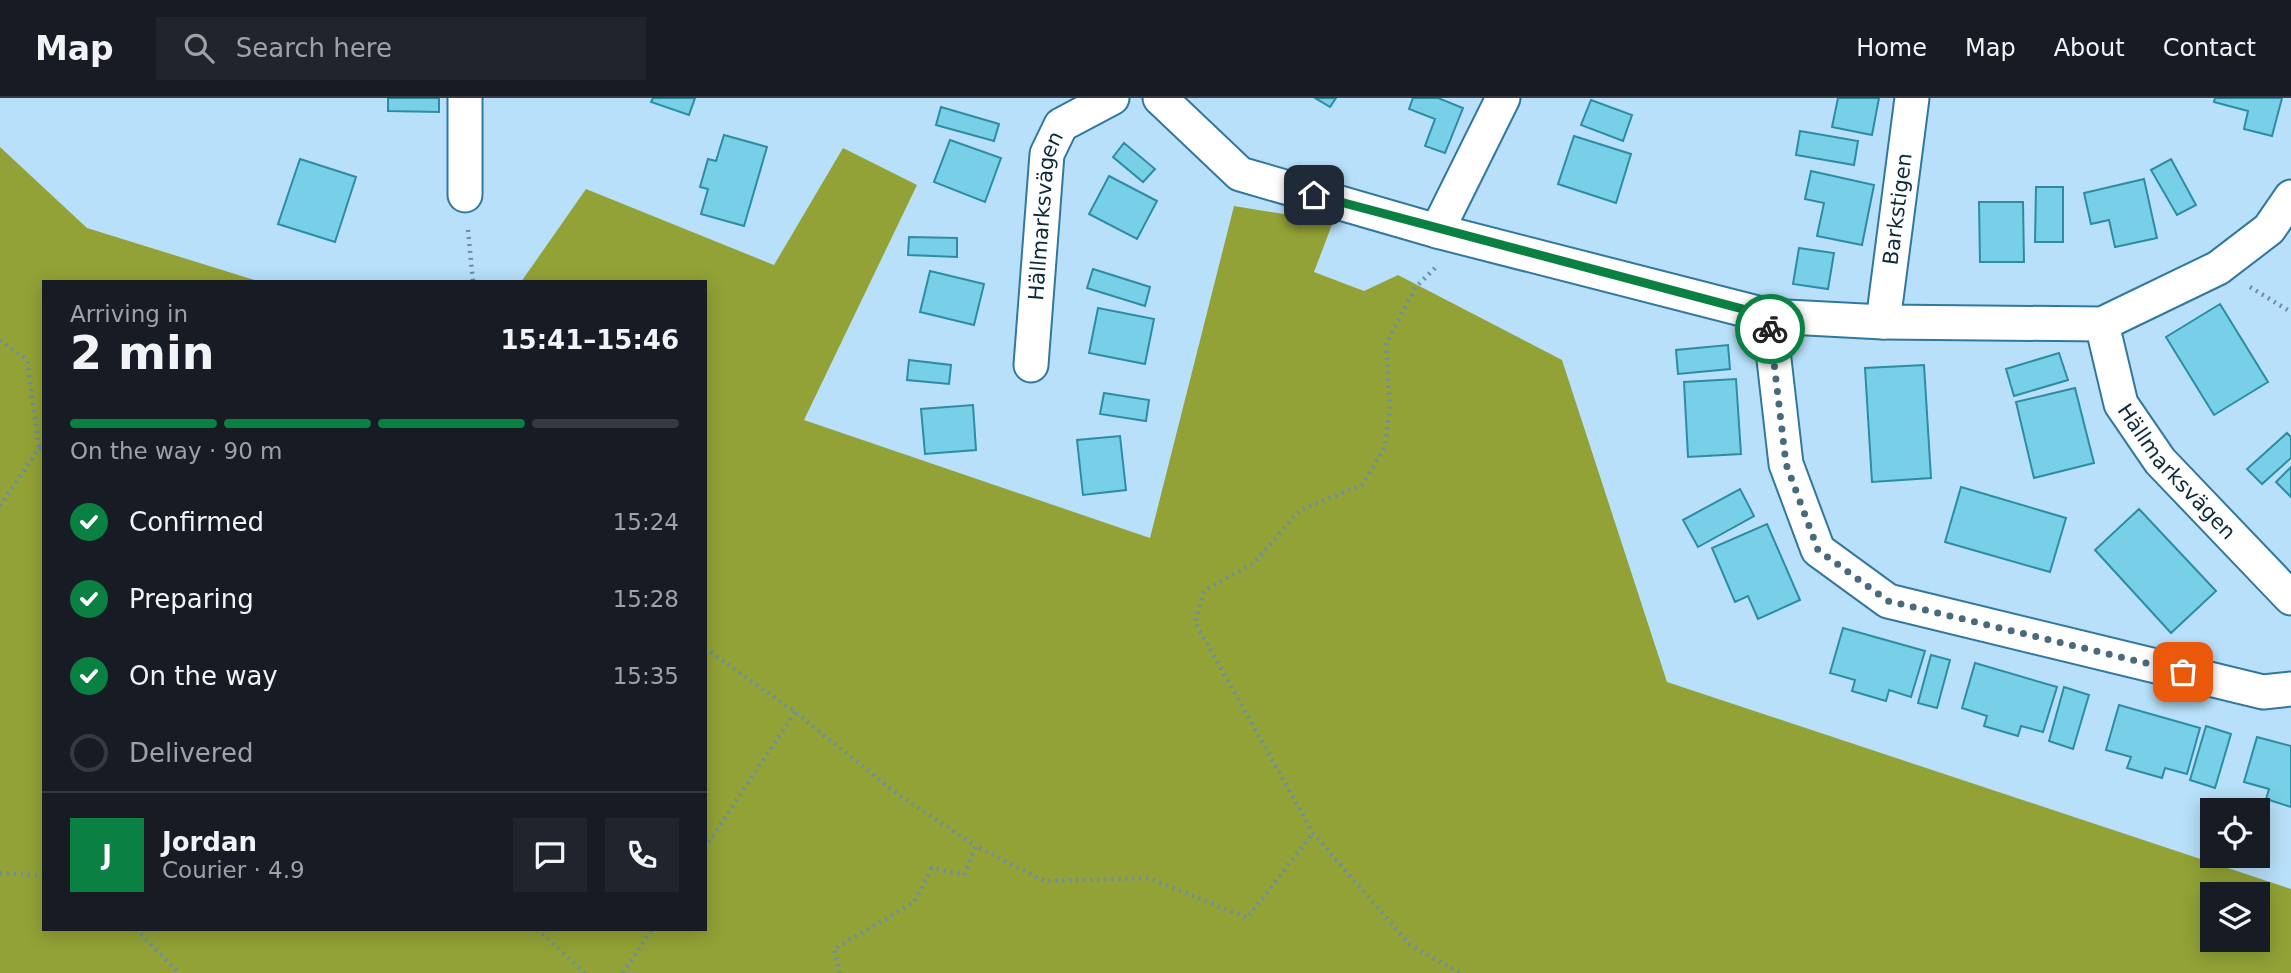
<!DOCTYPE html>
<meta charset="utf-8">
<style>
:root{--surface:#171b24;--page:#20242c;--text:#f1f3f6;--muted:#9ea1a6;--line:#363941;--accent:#0b8043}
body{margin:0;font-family:"DejaVu Sans",sans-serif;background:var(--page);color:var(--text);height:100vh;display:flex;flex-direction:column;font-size:26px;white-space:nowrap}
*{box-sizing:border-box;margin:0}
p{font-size:23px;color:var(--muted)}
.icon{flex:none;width:38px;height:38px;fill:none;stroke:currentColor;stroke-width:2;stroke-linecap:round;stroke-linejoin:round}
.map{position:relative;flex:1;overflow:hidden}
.drawer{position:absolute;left:42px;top:182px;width:665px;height:651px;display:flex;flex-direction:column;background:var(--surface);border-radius:0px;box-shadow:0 4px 18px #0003}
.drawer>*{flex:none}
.fabs{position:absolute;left:2200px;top:700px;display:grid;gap:14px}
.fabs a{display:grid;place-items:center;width:70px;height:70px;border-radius:0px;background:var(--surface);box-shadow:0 4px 18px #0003;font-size:35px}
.pin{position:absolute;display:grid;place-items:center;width:60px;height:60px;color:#fff;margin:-30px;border-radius:14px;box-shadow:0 4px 10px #0006}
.courier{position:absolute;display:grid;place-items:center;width:70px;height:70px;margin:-35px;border:5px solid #0b8043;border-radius:50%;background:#fff;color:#222;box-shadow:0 2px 9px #0007}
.headline em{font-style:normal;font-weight:800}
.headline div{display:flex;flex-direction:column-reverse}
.headline{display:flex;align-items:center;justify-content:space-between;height:119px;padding:0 28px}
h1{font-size:46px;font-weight:800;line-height:52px}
.bar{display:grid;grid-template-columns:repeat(4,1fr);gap:10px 7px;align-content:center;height:84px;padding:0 28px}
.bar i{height:9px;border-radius:5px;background:var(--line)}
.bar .active{background:var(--accent)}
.bar p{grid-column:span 4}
.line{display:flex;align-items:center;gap:18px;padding:0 28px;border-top:2px solid var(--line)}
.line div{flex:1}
.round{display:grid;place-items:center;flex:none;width:74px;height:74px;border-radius:0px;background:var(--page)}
ol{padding:0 28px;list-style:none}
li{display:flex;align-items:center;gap:21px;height:77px}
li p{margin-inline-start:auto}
li .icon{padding:7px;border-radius:50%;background:var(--accent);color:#fff;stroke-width:4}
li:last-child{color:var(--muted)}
li i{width:38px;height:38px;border:4px solid var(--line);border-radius:50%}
header{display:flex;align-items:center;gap:42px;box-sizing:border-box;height:98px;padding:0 35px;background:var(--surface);border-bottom:2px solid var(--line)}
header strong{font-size:33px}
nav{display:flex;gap:38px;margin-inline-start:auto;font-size:24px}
.search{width:490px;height:63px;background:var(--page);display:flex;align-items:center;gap:18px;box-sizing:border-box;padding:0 24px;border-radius:0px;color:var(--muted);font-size:26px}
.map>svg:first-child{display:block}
.forest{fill:#93a236;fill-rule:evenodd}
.building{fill:#77d0e7;stroke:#2e8ca2;stroke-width:2}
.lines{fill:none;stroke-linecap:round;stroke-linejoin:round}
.street-casing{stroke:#32779e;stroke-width:37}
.path{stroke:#6b8ea4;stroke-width:4.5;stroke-dasharray:2 5;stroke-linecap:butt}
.street{stroke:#fff;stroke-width:33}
.done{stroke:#496a7d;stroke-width:7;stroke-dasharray:0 12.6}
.route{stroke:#0b8043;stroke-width:9}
.labels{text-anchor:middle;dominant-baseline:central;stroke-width:6;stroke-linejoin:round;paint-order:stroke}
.street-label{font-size:21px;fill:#0d2a3a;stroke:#fafafa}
</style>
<header>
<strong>Map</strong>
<div class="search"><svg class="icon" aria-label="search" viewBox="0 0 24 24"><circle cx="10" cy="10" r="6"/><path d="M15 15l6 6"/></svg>Search here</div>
<nav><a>Home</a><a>Map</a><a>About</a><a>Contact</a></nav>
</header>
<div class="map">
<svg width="2291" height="875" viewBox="0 0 2291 875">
<rect width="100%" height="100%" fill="#b8e0fa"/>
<path class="forest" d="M 0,49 L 87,130 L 261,184 L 44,184 L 44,831 L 705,831 L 705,184 L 521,184 L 586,91 L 774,167 L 843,50 L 917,87 L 804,322 L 1150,440 L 1234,108 L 1333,124 L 1314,174 L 1364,193 L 1398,177 L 1562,262 L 1667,584 L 2291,791 L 2291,875 L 0,875 ZM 2212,796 L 2258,796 L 2258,842 L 2212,842 Z"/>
<path class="building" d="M 388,0 L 439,0 L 439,14 L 388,13 Z
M 653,0 L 695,0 L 689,17 L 651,4 Z
M 1315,0 L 1336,0 L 1330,9 Z
M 1413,0 L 1438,0 L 1463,10 L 1445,55 L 1425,48 L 1435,21 L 1409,11 Z
M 1838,0 L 1879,0 L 1872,37 L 1832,29 Z
M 2215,0 L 2282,0 L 2272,38 L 2244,31 L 2248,13 L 2214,4 Z
M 1591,2 L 1632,17 L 1623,43 L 1581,27 Z
M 941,9 L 999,26 L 994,43 L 936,27 Z
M 1800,33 L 1858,43 L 1854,67 L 1796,57 Z
M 724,37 L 767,49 L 744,128 L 701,116 L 708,91 L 700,89 L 708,61 L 716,63 Z
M 1574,38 L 1631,56 L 1616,105 L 1558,86 Z
M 950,42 L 1001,60 L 985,104 L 934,84 Z
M 1124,45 L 1155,71 L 1143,84 L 1113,59 Z
M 300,61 L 356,79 L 335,144 L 278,126 Z
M 2171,61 L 2196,107 L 2177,117 L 2151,72 Z
M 1811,73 L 1874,87 L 1862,147 L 1817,138 L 1824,105 L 1805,101 Z
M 1109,78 L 1157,103 L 1137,141 L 1089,116 Z
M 2144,81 L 2157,140 L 2115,149 L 2109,122 L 2091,126 L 2084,95 Z
M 2036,89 L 2063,89 L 2063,144 L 2035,144 Z
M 1979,104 L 2023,104 L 2024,164 L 1980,164 Z
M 909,139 L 957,140 L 957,159 L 908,157 Z
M 1799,150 L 1834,155 L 1828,191 L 1793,186 Z
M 1093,171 L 1150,189 L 1145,208 L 1087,190 Z
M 930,173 L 984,186 L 974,227 L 920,214 Z
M 2220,206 L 2268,284 L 2214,317 L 2166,239 Z
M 1098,210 L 1154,221 L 1145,266 L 1089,255 Z
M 1728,247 L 1730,271 L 1678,276 L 1676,252 Z
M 2059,255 L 2068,282 L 2014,298 L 2006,271 Z
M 909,262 L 951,267 L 949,286 L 907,282 Z
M 1924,267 L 1931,380 L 1872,384 L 1865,270 Z
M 1736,281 L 1741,356 L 1688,359 L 1684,284 Z
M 2075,290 L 2094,365 L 2034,380 L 2016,304 Z
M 1104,295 L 1149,302 L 1146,323 L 1100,316 Z
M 973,307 L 976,352 L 925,356 L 921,311 Z
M 2287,335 L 2291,339 L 2291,360 L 2262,386 L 2247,371 Z
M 1120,338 L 1126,392 L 1083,397 L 1077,342 Z
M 2291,369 L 2291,399 L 2276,384 Z
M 1961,389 L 2066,420 L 2050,474 L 1945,444 Z
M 1740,391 L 1754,418 L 1698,449 L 1683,422 Z
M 2139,411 L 2216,493 L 2171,535 L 2095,452 Z
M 1767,426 L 1800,502 L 1758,521 L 1748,498 L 1735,504 L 1712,450 Z
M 1843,530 L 1925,553 L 1911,599 L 1889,592 L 1886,603 L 1852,593 L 1855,582 L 1830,575 Z
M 1931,557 L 1950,562 L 1937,610 L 1918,605 Z
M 1975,565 L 2057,589 L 2043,634 L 2021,628 L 2018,638 L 1984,628 L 1987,618 L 1962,610 Z
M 2064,589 L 2089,597 L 2073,651 L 2049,643 Z
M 2119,607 L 2200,630 L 2187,676 L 2165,670 L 2162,680 L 2127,670 L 2131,659 L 2106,652 Z
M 2206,628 L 2231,636 L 2215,690 L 2190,682 Z
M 2257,639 L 2291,648 L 2291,709 L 2266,701 L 2269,691 L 2244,684 Z"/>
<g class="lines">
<g class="street-casing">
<g id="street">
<path d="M 465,0 L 465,97"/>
<path d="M 1160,0 L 1240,76 L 1437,133 L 1769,218 L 1883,224 L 2102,226 L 2218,170 L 2269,131 L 2291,99"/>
<path d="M 1437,133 L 1503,0"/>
<path d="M 1769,218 L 1786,366 L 1818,452 L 1888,503 L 2263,594 L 2291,591"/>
<path id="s1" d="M 1883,224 L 1912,0"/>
<path id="s2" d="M 2102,226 L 2121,306 L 2160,363 L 2291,500"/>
<path id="s3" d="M 1031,267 L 1047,56 L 1061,27 L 1112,0"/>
</g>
</g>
<path class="path" d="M 468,132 L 473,184
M 1435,170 L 1415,190 L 1386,246 L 1390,309 L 1385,349 L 1362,387 L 1300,412 L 1254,465 L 1204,493 L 1195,524 L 1313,735 L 1410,847 L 1460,875
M 2250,189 L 2291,214
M 0,242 L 27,262 L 39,350
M 0,408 L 39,350 L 44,351
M 705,550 L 795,614 L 900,698 L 976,748
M 705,750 L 795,614
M 0,775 L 44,778
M 136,831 L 179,875
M 537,831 L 585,875
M 623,875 L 652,831
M 840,875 L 834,851 L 914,804 L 932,770 L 964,777 L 976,748 L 1044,783 L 1149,780 L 1247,820 L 1313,735"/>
<use href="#street" class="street"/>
</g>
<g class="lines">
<path class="done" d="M 1770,231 L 1786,366 L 1818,452 L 1888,503 L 2183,574"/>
<path class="route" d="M 1314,97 L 1769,218 L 1770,231"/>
</g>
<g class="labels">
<g class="street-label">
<text stroke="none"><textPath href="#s1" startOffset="114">Barkstigen</textPath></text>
<text stroke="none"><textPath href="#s3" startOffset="150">Hällmarksvägen</textPath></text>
<text stroke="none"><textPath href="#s2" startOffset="170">Hällmarksvägen</textPath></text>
</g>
</g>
</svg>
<div class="fabs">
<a><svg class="icon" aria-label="locate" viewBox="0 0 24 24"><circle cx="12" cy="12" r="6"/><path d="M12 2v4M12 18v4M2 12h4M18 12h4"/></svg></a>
<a><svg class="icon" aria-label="layers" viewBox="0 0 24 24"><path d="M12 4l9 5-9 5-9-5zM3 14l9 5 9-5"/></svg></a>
</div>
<div class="pin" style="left:2183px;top:574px;background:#ea580c"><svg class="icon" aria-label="bag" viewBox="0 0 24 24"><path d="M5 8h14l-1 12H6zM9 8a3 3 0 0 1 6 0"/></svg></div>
<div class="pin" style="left:1314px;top:97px;background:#1f2937"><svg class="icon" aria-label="home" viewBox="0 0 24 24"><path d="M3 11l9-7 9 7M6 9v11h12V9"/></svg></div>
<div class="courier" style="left:1770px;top:231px"><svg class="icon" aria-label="bike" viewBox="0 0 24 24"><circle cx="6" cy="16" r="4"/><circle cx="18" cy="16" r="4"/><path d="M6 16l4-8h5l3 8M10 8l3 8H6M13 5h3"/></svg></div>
<section class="drawer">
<div class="headline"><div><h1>2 min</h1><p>Arriving in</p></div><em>15:41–15:46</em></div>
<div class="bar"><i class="active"></i><i class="active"></i><i class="active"></i><i></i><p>On the way · 90 m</p></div>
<ol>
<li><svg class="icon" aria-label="check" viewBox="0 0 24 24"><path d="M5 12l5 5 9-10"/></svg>Confirmed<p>15:24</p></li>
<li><svg class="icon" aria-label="check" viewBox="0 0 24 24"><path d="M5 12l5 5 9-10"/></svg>Preparing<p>15:28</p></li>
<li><svg class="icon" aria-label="check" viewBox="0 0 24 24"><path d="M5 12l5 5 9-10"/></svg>On the way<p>15:35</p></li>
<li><i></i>Delivered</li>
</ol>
<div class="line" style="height:126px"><b class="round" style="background:var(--accent);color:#fff">J</b><div><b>Jordan</b><p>Courier · 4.9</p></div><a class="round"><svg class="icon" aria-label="chat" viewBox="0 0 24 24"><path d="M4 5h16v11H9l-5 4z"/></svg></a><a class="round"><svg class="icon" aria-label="phone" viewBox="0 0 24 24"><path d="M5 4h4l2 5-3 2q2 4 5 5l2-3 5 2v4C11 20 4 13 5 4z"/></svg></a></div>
</section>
</div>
